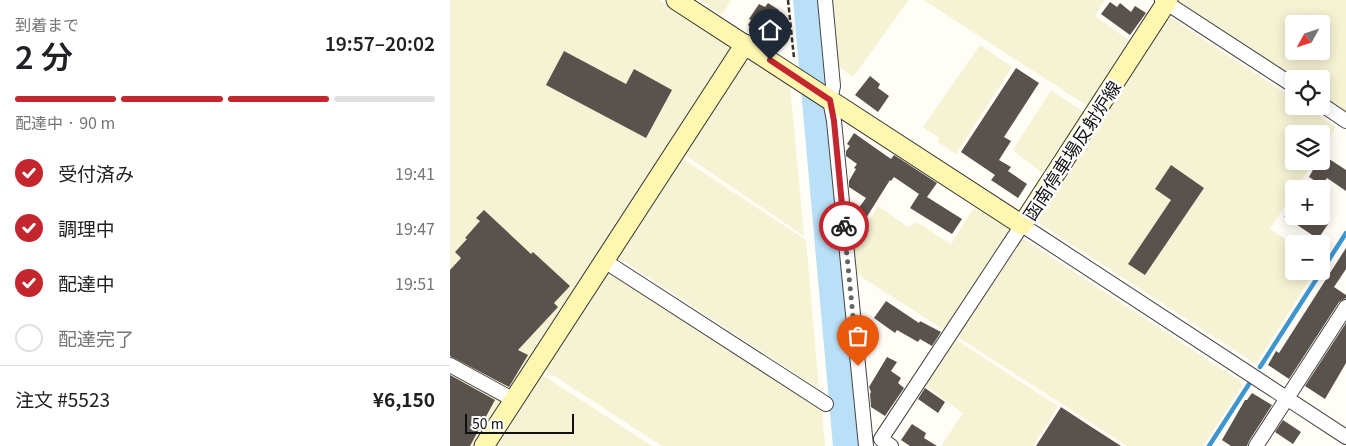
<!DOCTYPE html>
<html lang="ja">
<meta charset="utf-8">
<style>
:root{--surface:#fff;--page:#f6f6f6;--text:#202124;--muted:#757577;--line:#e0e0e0;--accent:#c4262e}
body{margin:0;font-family:Georgia,"Noto Sans JP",serif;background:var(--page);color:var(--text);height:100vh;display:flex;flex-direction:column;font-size:19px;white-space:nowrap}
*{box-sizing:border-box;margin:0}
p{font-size:16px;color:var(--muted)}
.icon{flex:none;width:28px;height:28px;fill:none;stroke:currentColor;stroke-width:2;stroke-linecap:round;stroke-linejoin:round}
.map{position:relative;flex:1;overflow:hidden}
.sheet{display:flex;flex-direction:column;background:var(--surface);width:450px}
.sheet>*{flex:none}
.needle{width:32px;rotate:230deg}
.controls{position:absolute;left:835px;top:15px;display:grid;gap:10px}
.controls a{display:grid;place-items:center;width:45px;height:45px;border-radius:5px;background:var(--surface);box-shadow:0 2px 12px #0003;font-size:25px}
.scale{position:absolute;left:15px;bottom:12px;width:109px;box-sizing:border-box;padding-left:5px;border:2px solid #111;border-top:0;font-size:14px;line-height:18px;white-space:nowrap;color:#111;-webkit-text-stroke:4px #fff;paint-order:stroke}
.pin{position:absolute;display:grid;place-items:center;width:42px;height:42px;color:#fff;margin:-51px -21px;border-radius:50% 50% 50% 0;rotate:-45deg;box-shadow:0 0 5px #0007}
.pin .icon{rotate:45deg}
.courier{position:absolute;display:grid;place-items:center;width:50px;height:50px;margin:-25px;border:4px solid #c4262e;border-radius:50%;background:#fff;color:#222;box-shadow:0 1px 6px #0007}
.head em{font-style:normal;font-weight:600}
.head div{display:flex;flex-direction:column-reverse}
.head{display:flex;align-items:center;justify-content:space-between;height:85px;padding:0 15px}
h1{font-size:32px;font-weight:600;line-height:38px}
.bar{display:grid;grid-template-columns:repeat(4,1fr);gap:8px 5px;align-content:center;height:60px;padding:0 15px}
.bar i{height:6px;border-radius:4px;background:var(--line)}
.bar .current{background:var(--accent)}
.bar p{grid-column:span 4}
.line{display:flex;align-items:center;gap:12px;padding:0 15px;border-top:1px solid var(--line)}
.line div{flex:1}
ol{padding:0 15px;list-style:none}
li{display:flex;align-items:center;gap:15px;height:55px}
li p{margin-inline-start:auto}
li .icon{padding:5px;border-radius:50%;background:var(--accent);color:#fff;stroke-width:4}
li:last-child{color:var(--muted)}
li i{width:28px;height:28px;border:2px solid var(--line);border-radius:50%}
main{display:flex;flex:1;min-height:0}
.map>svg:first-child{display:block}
.farmland{fill:#f6f3d4;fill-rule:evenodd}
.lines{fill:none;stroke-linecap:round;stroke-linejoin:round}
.stream{stroke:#3f96cf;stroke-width:4.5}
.river{stroke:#b9e0f7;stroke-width:26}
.building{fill:#5a524d}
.street-casing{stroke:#444;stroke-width:16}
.secondary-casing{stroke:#333;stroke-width:21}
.path{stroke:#333;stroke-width:2.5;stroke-dasharray:5 2.5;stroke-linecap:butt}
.street{stroke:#fff;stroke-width:14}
.secondary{stroke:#fff6b0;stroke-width:19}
.done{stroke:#646461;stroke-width:5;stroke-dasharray:0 9}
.route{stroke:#c4262e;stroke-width:6}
.labels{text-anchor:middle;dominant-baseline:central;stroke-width:5;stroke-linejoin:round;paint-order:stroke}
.street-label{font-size:18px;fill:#111;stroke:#fff}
</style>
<main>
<section class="sheet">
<div class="head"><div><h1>2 分</h1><p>到着まで</p></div><em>19:57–20:02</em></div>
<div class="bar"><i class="current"></i><i class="current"></i><i class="current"></i><i></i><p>配達中 · 90 m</p></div>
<ol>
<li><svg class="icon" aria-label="check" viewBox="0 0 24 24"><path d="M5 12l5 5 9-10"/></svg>受付済み<p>19:41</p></li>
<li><svg class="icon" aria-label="check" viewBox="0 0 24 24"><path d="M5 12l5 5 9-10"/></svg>調理中<p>19:47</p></li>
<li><svg class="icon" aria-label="check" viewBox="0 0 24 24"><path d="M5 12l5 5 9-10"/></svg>配達中<p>19:51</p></li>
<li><i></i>配達完了</li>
</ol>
<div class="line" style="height:65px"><div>注文 #5523</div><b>¥6,150</b></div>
</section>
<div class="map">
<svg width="896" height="446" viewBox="0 0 896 446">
<rect width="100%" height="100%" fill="#fffdf5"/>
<path class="farmland" d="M 0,0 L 210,0 L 278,44 L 279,56 L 25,446 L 0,446 Z
M 249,0 L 281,0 L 272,15 Z
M 379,0 L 459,0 L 403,77 L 384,63 Z
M 474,0 L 655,0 L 645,16 L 679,40 L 637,106 Z
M 729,0 L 896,0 L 896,115 L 871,99 L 871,79 L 844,79 L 730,7 ZM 844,24 L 871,24 L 871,51 L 844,51 Z
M 722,18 L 844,99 L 844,106 L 855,106 L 886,127 L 871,150 L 871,134 L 844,134 L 844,161 L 864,161 L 846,189 L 844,189 L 844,192 L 820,229 L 844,245 L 844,271 L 865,271 L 806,364 L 590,224 L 587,218 L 715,20 Z
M 530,45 L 562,67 L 506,154 L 488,142 L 489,138 L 473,127 Z
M 304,61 L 340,85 L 354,236 L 235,155 L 295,63 Z
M 601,90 L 634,112 L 592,173 L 563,150 Z
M 233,159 L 356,240 L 369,389 L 169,258 Z
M 428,206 L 458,227 L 467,222 L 501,244 L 525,206 L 559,229 L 495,331 L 407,274 L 403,249 Z
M 568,239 L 574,239 L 790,381 L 792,386 L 753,446 L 677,446 L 506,336 Z
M 158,271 L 372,411 L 375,446 L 212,446 L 95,370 Z
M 505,339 L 608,406 L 583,446 L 491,446 L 513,413 L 474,385 Z
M 91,374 L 202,446 L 44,446 Z"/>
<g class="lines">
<path class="stream" d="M 810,367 L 896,233
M 759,446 L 801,381"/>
<path class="river" d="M 356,0 L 396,446"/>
</g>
<path class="building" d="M 660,2 L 667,7 L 670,3 L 681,12 L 685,6 L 696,13 L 680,35 L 651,14 Z
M 318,3 L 329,10 L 323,19 L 331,23 L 325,33 L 322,32 L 318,38 L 298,25 L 301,20 L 299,19 L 309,4 L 315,7 Z
M 114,51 L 176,84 L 184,69 L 222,90 L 196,138 L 96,85 Z
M 566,68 L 589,83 L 554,137 L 561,141 L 549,160 L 561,167 L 558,171 L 577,184 L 568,198 L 541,180 L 545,175 L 511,152 Z
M 420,76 L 430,84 L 428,88 L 439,96 L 428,112 L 405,95 Z
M 404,133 L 441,159 L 444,155 L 487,183 L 477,197 L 512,219 L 502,234 L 460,208 L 469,194 L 444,177 L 441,181 L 440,180 L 411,226 L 403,220 L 402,217 L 416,198 L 399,187 L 399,181 L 406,169 L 404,168 L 407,164 L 396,156 L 396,151 L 400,146 L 397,144 Z
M 873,155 L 896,170 L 896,191 L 877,178 L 872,185 L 859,177 L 868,161 L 871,161 Z
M 721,165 L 754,188 L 695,275 L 678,264 L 721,200 L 705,189 Z
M 34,210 L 81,254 L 83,252 L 120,286 L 104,303 L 108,307 L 68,350 L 78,355 L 59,387 L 0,356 L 0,270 L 11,258 L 5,252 L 17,239 L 15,238 L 30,221 L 26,218 Z
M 834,216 L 874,216 L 880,221 L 868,239 Z
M 896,248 L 896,269 L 884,287 L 896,295 L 896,298 L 889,302 L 839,379 L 818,365 L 826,351 L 829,353 Z
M 436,301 L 469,323 L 470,321 L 491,332 L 482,346 L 470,339 L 468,342 L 447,330 L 445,333 L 424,318 Z
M 896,323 L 896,363 L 875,399 L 855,386 Z
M 437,357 L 447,362 L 441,371 L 451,378 L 448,383 L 454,388 L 435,416 L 421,407 L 420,394 L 421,392 L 419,387 Z
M 0,375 L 45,400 L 20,446 L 0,446 Z
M 475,388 L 495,402 L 488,413 L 468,399 Z
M 802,393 L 822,405 L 799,441 L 797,446 L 781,446 L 772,440 L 795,400 L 797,400 Z
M 611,407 L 643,428 L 671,446 L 586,446 Z
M 833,420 L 851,432 L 843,444 L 825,432 Z
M 462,424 L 476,433 L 474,438 L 487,446 L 460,446 L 451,440 Z"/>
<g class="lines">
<g class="street-casing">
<path id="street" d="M 375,0 L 383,86 L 380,100 L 384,121 L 416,446
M 712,0 L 844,86
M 871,104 L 896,121
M 153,260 L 376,404
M 0,365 L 64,400
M 441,446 L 431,439 L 572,225 L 896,437
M 806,446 L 896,307"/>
</g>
<g class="secondary-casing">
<path id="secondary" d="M 226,0 L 572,225 L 718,0
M 34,446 L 295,44"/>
</g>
<path class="path" d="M 338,0 L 344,58"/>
<use href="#street" class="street"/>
<use href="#secondary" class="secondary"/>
</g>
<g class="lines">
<path class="done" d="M 394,226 L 408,366"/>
<path class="route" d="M 320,60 L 380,100 L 384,121 L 394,226"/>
</g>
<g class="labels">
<g class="street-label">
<text transform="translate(621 150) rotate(-57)">函南停車場反射炉線</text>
</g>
</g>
</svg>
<div class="controls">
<a><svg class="needle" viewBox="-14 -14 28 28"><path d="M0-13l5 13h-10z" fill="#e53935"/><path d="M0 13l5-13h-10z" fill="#757577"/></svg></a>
<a><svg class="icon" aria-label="locate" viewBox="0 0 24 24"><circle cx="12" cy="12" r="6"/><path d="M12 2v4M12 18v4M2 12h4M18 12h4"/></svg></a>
<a><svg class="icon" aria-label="layers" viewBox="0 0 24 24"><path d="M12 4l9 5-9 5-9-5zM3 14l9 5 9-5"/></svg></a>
<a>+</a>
<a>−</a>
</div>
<div class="scale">50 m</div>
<div class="pin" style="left:408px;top:366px;background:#ea580c"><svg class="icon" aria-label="bag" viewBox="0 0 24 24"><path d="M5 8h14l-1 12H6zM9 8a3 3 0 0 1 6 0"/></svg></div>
<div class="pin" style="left:320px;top:60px;background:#1f2937"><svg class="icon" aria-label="home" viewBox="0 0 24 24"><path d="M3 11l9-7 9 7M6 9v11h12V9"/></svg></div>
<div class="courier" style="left:394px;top:226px"><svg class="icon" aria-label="bike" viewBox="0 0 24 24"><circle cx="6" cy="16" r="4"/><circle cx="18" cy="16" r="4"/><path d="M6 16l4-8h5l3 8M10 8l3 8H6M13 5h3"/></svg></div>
</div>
</main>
